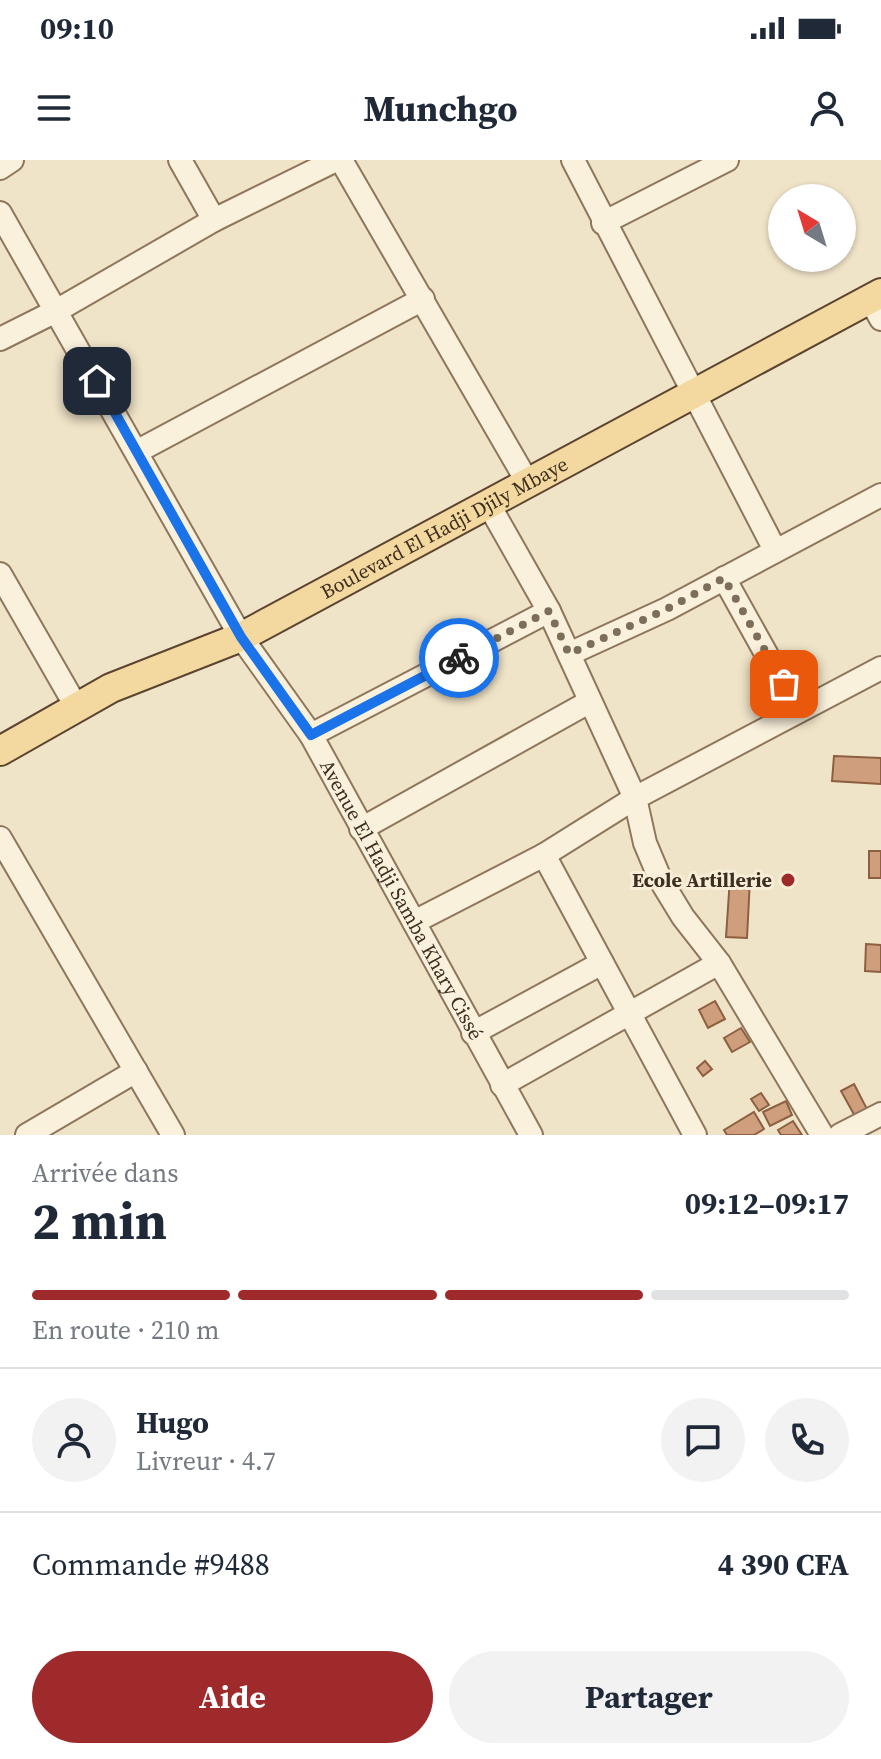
<!DOCTYPE html>
<html lang="fr">
<meta charset="utf-8">
<style>
:root{--surface:#fff;--page:#f2f2f3;--text:#1f2937;--muted:#747a83;--line:#e0e1e3;--accent:#9e2a2b}
body{margin:0;font-family:"Source Serif 4",serif;background:var(--page);color:var(--text);height:100vh;display:flex;flex-direction:column;font-size:30px;white-space:nowrap}
*{box-sizing:border-box;margin:0}
p{font-size:26px;color:var(--muted)}
.icon{flex:none;width:44px;height:44px;fill:none;stroke:currentColor;stroke-width:2;stroke-linecap:round;stroke-linejoin:round}
.map{position:relative;height:975px;overflow:hidden}
.details{display:flex;flex-direction:column;background:var(--surface);flex:1}
.details>*{flex:none}
.needle{width:52px;rotate:322deg}
.tools{position:absolute;left:768px;top:24px;display:grid;gap:16px}
.tools a{display:grid;place-items:center;width:88px;height:88px;border-radius:50%;background:var(--surface);box-shadow:0 2px 6px #0004;font-size:40px}
.pin{position:absolute;display:grid;place-items:center;width:68px;height:68px;color:#fff;margin:-34px;border-radius:16px;box-shadow:0 4px 12px #0006}
.courier{position:absolute;display:grid;place-items:center;width:80px;height:80px;margin:-40px;border:6px solid #1a73e8;border-radius:50%;background:#fff;color:#222;box-shadow:0 2px 10px #0007}
.head em{font-style:normal;font-weight:700}
.head div{display:flex;flex-direction:column-reverse}
.head{display:flex;align-items:center;justify-content:space-between;height:136px;padding:0 32px}
h1{font-size:52px;font-weight:700;line-height:60px}
.bar{display:grid;grid-template-columns:repeat(4,1fr);gap:12px 8px;align-content:center;height:96px;padding:0 32px}
.bar i{height:10px;border-radius:6px;background:var(--line)}
.bar .current{background:var(--accent)}
.bar p{grid-column:span 4}
.line{display:flex;align-items:center;gap:20px;padding:0 32px;border-top:2px solid var(--line)}
.line div{flex:1}
.round{display:grid;place-items:center;flex:none;width:84px;height:84px;border-radius:42px;background:var(--page)}
.action{display:flex;gap:16px;margin-top:auto;padding:16px 32px}
.action a{flex:1;height:92px;border-radius:48px;background:var(--accent);color:#fff;font-size:32px;font-weight:700;line-height:92px;text-align:center}
.action a+a{background:var(--page);color:var(--text)}
.status{display:flex;justify-content:space-between;align-items:center;height:56px;padding:0 40px;background:var(--surface);direction:ltr}
.status svg{height:22px;fill:currentColor}
header{display:flex;justify-content:space-between;align-items:center;height:104px;padding:0 32px;background:var(--surface);font-size:36px;font-weight:700}
.map>svg:first-child{display:block}
.building{fill:#cf9f7d;stroke:#8d5f41;stroke-width:2}
.lines{fill:none;stroke-linecap:round;stroke-linejoin:round}
.minor-casing{stroke:#8d765c;stroke-width:26}
.major-casing{stroke:#5b4430;stroke-width:32}
.minor{stroke:#faf1dc;stroke-width:22}
.major{stroke:#f3d9a0;stroke-width:28}
.done{stroke:#7c6e5b;stroke-width:8;stroke-dasharray:0 14.4}
.route{stroke:#1a73e8;stroke-width:10}
.poi-dot{fill:#9e2a2b;stroke:#f7eed8;stroke-width:3}
.labels{text-anchor:middle;dominant-baseline:central;stroke-width:6;stroke-linejoin:round;paint-order:stroke}
.street-label{font-size:20px;fill:#3d2e20;stroke:#f7eed8}
.poi-label{font-size:20px;font-weight:bold;fill:#3d2e20;stroke:#f7eed8;text-anchor:end}
</style>
<div class="status"><b>09:10</b><svg viewBox="0 0 49 12"><path d="M0 12V9h3v3zM5 12V6h3v6zM10 12V3h3v9zM15 12V0h3v12zM26 1h20v11H26zM47 4h2v5h-2z"/></svg></div>
<header><svg class="icon" aria-label="menu" viewBox="0 0 24 24"><path d="M4 6h16M4 12h16M4 18h16"/></svg>Munchgo<svg class="icon" aria-label="person" viewBox="0 0 24 24"><circle cx="12" cy="8" r="4"/><path d="M4 21q1-7 8-7t8 7"/></svg></header>
<div class="map">
<svg width="881" height="975" viewBox="0 0 881 975">
<rect width="100%" height="100%" fill="#f0e4c8"/>
<path class="building" d="M 834,596 L 881,598 L 881,624 L 832,621 Z
M 869,691 L 881,691 L 881,718 L 869,718 Z
M 730,718 L 750,719 L 747,778 L 726,777 Z
M 866,784 L 881,785 L 881,812 L 865,811 Z
M 715,841 L 725,859 L 708,868 L 699,850 Z
M 741,868 L 750,882 L 732,892 L 724,878 Z
M 705,901 L 712,909 L 703,916 L 697,908 Z
M 854,924 L 868,951 L 856,958 L 841,931 Z
M 761,933 L 769,945 L 759,951 L 751,939 Z
M 786,941 L 792,955 L 770,966 L 763,952 Z
M 754,952 L 764,969 L 754,975 L 727,975 L 724,970 Z
M 793,961 L 802,975 L 781,975 L 778,970 Z"/>
<g class="lines">
<g class="minor-casing">
<g id="minor">
<path d="M 180,0 L 214,60"/>
<path d="M 341,0 L 528,323"/>
<path d="M 573,0 L 775,390"/>
<path d="M 0,8 L 12,0"/>
<path id="s1" d="M 0,53 L 241,477 L 311,575 L 531,975"/>
<path d="M 603,63 L 727,0"/>
<path d="M 870,139 L 881,159"/>
<path d="M 0,179 L 56,151 L 214,60 L 336,0"/>
<path d="M 138,291 L 423,139"/>
<path d="M 489,345 L 549,451 L 635,638 L 645,683 L 661,721 L 683,757 L 719,803 L 822,975"/>
<path d="M 0,414 L 77,548"/>
<path d="M 724,418 L 798,551"/>
<path d="M 569,494 L 667,449 L 881,335"/>
<path d="M 311,575 L 549,451"/>
<path d="M 361,669 L 589,542"/>
<path d="M 0,678 L 173,975"/>
<path d="M 544,695 L 695,975"/>
<path d="M 414,762 L 544,695 L 635,638 L 881,508"/>
<path d="M 473,873 L 602,803"/>
<path d="M 502,925 L 719,803"/>
<path d="M 27,975 L 136,911"/>
<path d="M 840,975 L 881,954"/>
</g>
</g>
<g class="major-casing">
<g id="major">
<path id="s2" d="M 0,591 L 111,528 L 241,477 L 881,133"/>
</g>
</g>
<use href="#minor" class="minor"/>
<use href="#major" class="major"/>
</g>
<g class="lines">
<path class="done" d="M 459,498 L 549,451 L 569,494 L 667,449 L 724,418 L 784,524"/>
<path class="route" d="M 97,221 L 241,477 L 311,575 L 459,498"/>
</g>
<circle class="poi-dot" cx="788" cy="720" r="8"/>
<g class="labels">
<g class="street-label">
<text stroke="none"><textPath href="#s2" startOffset="498">Boulevard El Hadji Djily Mbaye</textPath></text>
<text stroke="none"><textPath href="#s1" startOffset="796">Avenue El Hadji Samba Khary Cissé</textPath></text>
</g>
<g class="poi-label">
<text x="772" y="720">Ecole Artillerie</text>
</g>
</g>
</svg>
<div class="tools">
<a><svg class="needle" viewBox="-14 -14 28 28"><path d="M0-13l5 13h-10z" fill="#e53935"/><path d="M0 13l5-13h-10z" fill="#747a83"/></svg></a>
</div>
<div class="pin" style="left:784px;top:524px;background:#ea580c"><svg class="icon" aria-label="bag" viewBox="0 0 24 24"><path d="M5 8h14l-1 12H6zM9 8a3 3 0 0 1 6 0"/></svg></div>
<div class="pin" style="left:97px;top:221px;background:#1f2937"><svg class="icon" aria-label="home" viewBox="0 0 24 24"><path d="M3 11l9-7 9 7M6 9v11h12V9"/></svg></div>
<div class="courier" style="left:459px;top:498px"><svg class="icon" aria-label="bike" viewBox="0 0 24 24"><circle cx="6" cy="16" r="4"/><circle cx="18" cy="16" r="4"/><path d="M6 16l4-8h5l3 8M10 8l3 8H6M13 5h3"/></svg></div>
</div>
<section class="details">
<div class="head"><div><h1>2 min</h1><p>Arrivée dans</p></div><em>09:12–09:17</em></div>
<div class="bar"><i class="current"></i><i class="current"></i><i class="current"></i><i></i><p>En route · 210 m</p></div>
<div class="line" style="height:144px"><a class="round"><svg class="icon" aria-label="person" viewBox="0 0 24 24"><circle cx="12" cy="8" r="4"/><path d="M4 21q1-7 8-7t8 7"/></svg></a><div><b>Hugo</b><p>Livreur · 4.7</p></div><a class="round"><svg class="icon" aria-label="chat" viewBox="0 0 24 24"><path d="M4 5h16v11H9l-5 4z"/></svg></a><a class="round"><svg class="icon" aria-label="phone" viewBox="0 0 24 24"><path d="M5 4h4l2 5-3 2q2 4 5 5l2-3 5 2v4C11 20 4 13 5 4z"/></svg></a></div>
<div class="line" style="height:104px"><div>Commande #9488</div><b>4 390 CFA</b></div>
<div class="action"><a>Aide</a><a>Partager</a></div>
</section>
